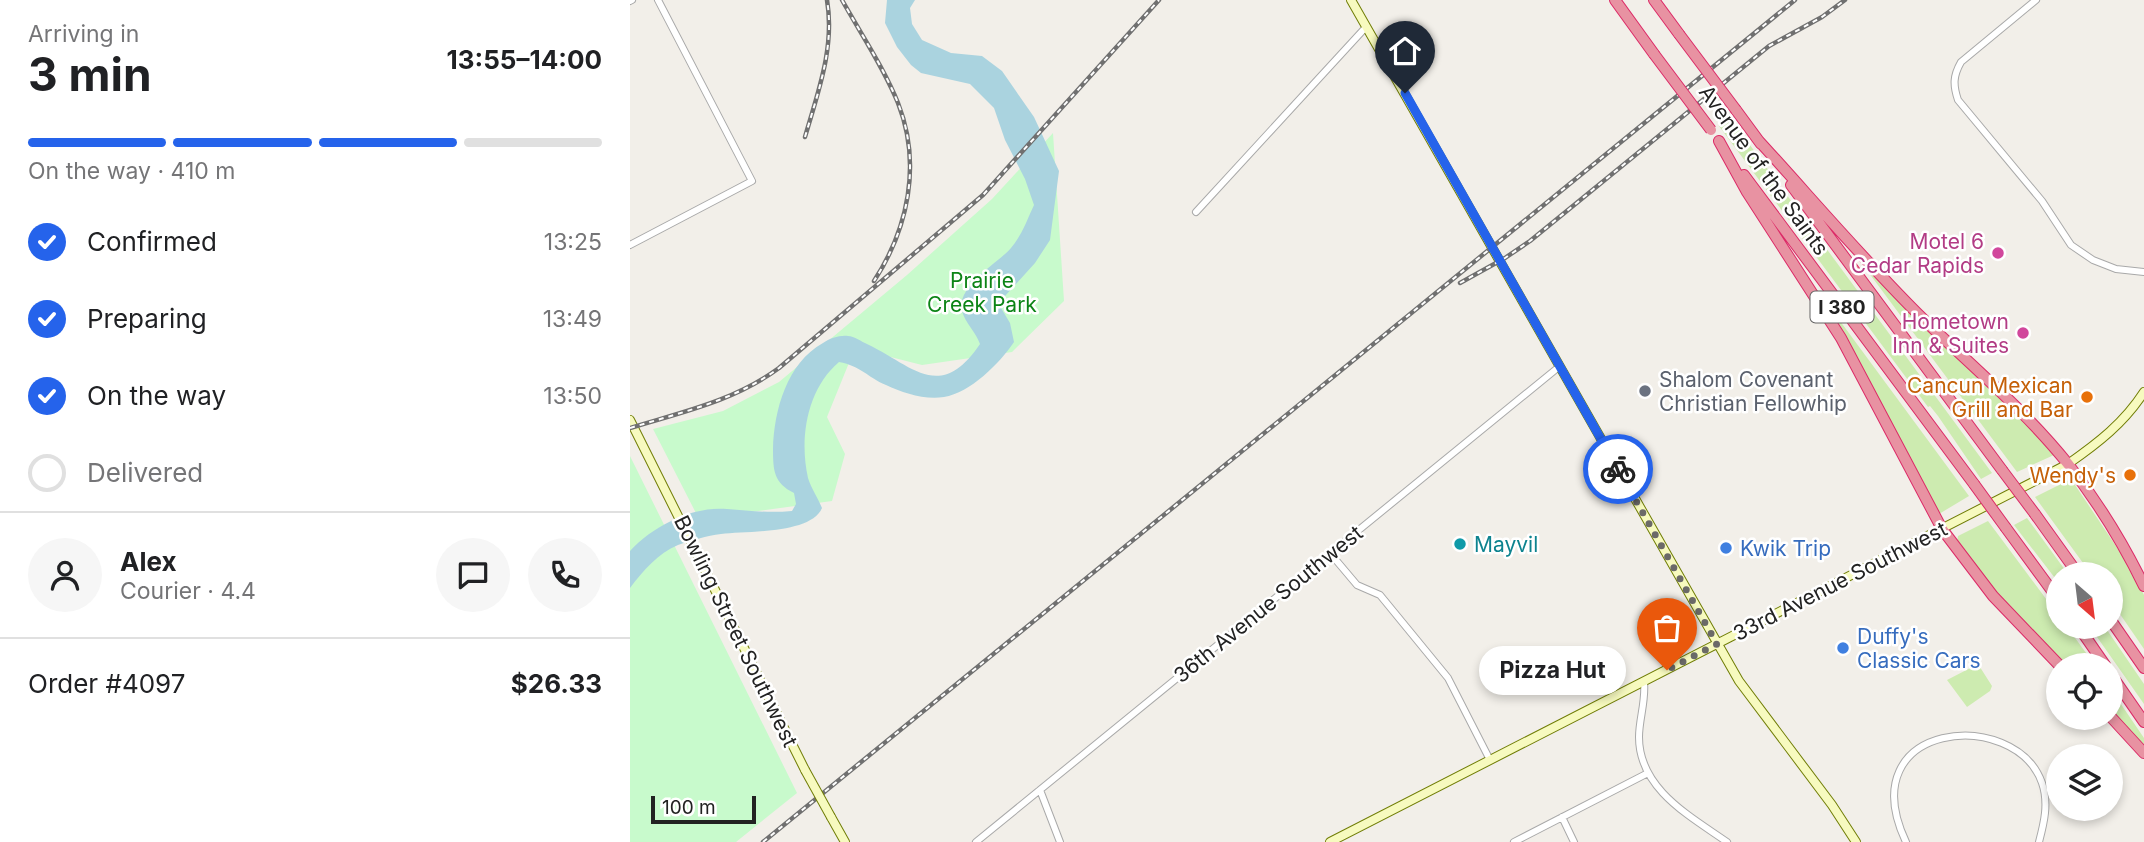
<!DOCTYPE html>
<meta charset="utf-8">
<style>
:root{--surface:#fff;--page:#f6f6f6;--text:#202124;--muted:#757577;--line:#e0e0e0;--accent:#2563eb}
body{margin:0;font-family:Inter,sans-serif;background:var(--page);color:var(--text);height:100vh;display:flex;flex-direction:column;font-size:26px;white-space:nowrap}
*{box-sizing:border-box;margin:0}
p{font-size:23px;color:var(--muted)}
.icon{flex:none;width:38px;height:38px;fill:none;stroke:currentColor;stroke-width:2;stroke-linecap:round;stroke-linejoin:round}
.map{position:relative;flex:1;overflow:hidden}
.panel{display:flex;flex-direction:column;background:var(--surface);width:630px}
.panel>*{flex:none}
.needle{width:46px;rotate:152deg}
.tools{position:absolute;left:1416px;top:562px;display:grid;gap:14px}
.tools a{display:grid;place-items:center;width:77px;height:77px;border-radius:50%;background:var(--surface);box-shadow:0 4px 10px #0003;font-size:35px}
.scale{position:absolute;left:21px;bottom:18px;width:105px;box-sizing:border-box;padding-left:7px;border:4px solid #222;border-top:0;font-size:19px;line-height:24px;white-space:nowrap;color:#222;-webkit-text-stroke:5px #fff;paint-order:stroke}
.pin{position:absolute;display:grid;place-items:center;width:60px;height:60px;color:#fff;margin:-72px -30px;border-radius:50% 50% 50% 0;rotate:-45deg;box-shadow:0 0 7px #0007}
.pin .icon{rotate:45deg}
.courier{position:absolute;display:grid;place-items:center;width:70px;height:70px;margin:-35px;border:5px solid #2563eb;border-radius:50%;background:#fff;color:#222;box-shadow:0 2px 9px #0007}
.bubble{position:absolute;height:49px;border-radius:24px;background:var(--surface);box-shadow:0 4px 10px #0003;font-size:23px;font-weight:700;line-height:49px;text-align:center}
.headline em{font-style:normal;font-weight:700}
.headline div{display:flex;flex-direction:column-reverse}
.headline{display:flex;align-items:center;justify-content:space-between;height:119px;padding:0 28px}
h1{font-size:46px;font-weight:700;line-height:52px}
.bar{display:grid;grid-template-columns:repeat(4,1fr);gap:10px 7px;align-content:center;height:84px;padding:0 28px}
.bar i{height:9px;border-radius:5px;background:var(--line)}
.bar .current{background:var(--accent)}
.bar p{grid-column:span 4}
.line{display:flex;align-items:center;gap:18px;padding:0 28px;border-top:2px solid var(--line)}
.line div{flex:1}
.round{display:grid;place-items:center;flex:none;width:74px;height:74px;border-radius:37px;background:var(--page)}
ol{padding:0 28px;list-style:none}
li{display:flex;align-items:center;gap:21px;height:77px}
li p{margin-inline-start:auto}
li .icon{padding:7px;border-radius:50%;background:var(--accent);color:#fff;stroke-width:4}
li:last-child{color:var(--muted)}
li i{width:38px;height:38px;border:4px solid var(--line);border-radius:50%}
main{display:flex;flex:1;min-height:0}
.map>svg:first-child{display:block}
.grass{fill:#cdebb0}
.park{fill:#c8facc}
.water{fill:#aad3df}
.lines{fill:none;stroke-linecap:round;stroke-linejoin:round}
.street-casing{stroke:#a9a9a9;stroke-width:8}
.secondary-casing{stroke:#707d05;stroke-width:10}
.highway-casing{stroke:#dc2a67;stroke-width:12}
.street{stroke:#fff;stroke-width:6}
.secondary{stroke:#f7fabf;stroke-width:8}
.highway{stroke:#e892a2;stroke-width:10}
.rail-casing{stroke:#707070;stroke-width:4.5}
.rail{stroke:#fff;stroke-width:2;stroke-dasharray:5;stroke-linecap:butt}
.secondary-bridge-casing{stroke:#707d05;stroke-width:10;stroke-linecap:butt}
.highway-bridge-casing{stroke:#dc2a67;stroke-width:12;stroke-linecap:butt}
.secondary-bridge{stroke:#f7fabf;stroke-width:8}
.highway-bridge{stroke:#e892a2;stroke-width:10}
.done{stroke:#6b6a68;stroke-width:7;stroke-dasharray:0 12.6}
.route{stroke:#2563eb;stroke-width:9}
.hotel-dot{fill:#d1479c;stroke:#fff;stroke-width:2.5}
.worship-dot{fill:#6b7280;stroke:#fff;stroke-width:2.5}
.food-dot{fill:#e8710a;stroke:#fff;stroke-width:2.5}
.culture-dot{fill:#0f9aa8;stroke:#fff;stroke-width:2.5}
.shop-dot{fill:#3f7fe0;stroke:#fff;stroke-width:2.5}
.labels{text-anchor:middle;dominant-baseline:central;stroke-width:5;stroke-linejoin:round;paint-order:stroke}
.shield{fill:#fff;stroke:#646464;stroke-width:2}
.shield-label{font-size:19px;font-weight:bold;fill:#222}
.street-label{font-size:21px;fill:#222;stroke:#fff}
.hotel-label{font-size:21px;fill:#b23c85;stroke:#fff;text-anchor:end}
.park-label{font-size:21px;fill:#0c8416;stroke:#fff}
.worship-label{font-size:21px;fill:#5b616d;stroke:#fff;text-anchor:start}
.food-label{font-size:21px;fill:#c56008;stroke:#fff;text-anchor:end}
.culture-label{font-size:21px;fill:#0d838f;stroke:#fff;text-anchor:start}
.shop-label{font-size:21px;fill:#366cbe;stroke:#fff;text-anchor:start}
</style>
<main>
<section class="panel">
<div class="headline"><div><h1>3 min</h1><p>Arriving in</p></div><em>13:55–14:00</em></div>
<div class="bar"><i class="current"></i><i class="current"></i><i class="current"></i><i></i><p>On the way · 410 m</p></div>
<ol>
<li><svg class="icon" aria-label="check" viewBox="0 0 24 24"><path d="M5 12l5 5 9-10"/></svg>Confirmed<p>13:25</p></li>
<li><svg class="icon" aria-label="check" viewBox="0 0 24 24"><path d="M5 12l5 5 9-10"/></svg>Preparing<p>13:49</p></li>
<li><svg class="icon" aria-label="check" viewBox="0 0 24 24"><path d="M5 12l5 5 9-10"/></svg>On the way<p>13:50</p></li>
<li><i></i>Delivered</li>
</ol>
<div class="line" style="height:126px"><a class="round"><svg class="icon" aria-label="person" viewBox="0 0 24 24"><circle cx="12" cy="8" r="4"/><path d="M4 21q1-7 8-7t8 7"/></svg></a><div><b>Alex</b><p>Courier · 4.4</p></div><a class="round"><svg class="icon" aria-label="chat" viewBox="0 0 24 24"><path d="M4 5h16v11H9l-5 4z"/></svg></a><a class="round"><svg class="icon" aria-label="phone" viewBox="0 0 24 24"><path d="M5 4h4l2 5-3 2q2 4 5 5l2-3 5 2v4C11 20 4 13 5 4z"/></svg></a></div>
<div class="line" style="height:91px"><div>Order #4097</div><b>$26.33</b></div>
</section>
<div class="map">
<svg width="1514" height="842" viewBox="0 0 1514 842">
<rect width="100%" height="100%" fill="#f2efe9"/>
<path class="grass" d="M 1100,118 L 1362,473 L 1351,479 L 1308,416 L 1300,406 L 1298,407 L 1089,126 Z
M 1230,261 L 1398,424 L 1424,455 L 1387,472 Z
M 1182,283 L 1339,496 L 1309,514 L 1180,285 Z
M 1441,479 L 1498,564 L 1514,595 L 1514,649 L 1481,601 L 1480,574 L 1461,574 L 1405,497 Z
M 1397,518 L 1438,574 L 1428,574 L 1428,582 L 1384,525 Z
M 1358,521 L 1428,615 L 1428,626 L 1437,627 L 1465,665 L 1434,665 L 1364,591 L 1327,542 L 1328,536 Z
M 1460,627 L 1475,627 L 1514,684 L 1514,704 Z
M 1348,664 L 1362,686 L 1360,691 L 1337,707 L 1317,680 Z
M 1480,688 L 1514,738 L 1514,749 L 1481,712 Z"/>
<path class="park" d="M 423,133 L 434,301 L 382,352 L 292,365 L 225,348 L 197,417 L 215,454 L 202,501 L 69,519 L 23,429 L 93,411 L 149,382 L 277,275 L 362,199 Z
M 0,456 L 167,793 L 106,842 L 0,842 Z"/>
<path class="water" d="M 257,0 L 285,0 L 280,8 L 282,24 L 292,40 L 321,53 L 352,56 L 372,71 L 404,117 L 429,171 L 420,240 L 405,263 L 375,296 L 371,308 L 380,323 L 384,342 C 370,363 340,393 314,397 C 294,400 273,393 256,385 C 237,377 231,366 209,362 C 177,389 169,438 178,478 C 181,488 188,498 192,508 C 181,534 117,531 91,534 C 77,536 61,540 48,545 C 28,553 13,571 0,588 L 0,551 C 23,526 62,506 97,509 C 119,511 140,513 162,511 L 166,504 L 164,493 C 144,483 143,471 143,449 C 144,410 157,363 193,343 C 200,338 210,335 218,336 C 224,336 232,342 237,344 C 283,366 310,403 350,344 C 346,332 335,323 332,311 C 326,286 367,264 381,248 C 392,235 397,220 404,205 L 395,179 L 375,140 L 364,108 L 340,84 L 291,73 L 281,65 L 267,47 L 255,23 Z"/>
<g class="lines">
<g class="street-casing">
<path id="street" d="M 1406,0 L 1331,62 C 1323,76 1323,85 1328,100 L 1412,201 L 1441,245 L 1463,260 L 1486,269 L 1514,272
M 0,1 L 2,0
M 566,212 L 736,27
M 0,245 L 122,181 L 28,0
M 700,553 L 727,585 L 750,595 L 818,678 L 860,760
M 1014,682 C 1016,701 1009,719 1009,737 C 1009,789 1060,816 1097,842
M 410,790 L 430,842
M 932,817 L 944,842
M 346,842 L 930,366
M 884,842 L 1018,773
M 1276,842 C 1219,721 1385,706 1412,783 C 1419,803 1414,823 1409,842"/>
</g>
<g class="secondary-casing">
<path id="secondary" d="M 721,0 L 1109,681 L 1202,805 L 1226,842
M 0,420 L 175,770
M 201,817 L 215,842
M 700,842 L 1438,464 C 1468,443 1494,423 1514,392"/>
</g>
<g class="highway-casing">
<path id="highway" d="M 985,0 L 1024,54
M 1024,0 L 1049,34
M 1106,110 L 1131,144
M 1128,140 C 1181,198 1232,258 1287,313 C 1338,363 1393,408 1438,464 C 1467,501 1493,543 1514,586
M 1089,141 L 1117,192 L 1211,338 L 1312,529 L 1363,596 L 1429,665
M 1114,175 L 1344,484
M 1161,185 L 1372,470
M 1405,514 L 1448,574
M 1376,528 L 1428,599
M 1480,619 L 1514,668
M 1448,626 L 1475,665
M 1480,673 L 1514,722
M 1480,716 L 1514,753"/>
</g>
<use href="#street" class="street"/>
<use href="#secondary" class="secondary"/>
<use href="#highway" class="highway"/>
<g class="rail-casing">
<path id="rail" d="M 212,0 C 231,34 254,68 268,103 C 292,164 278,229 244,281
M 175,137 C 188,92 205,47 197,0
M 830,283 L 875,258 L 900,241 L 1139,46 L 1192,17 L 1215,0
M 0,428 C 52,412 104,401 149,368 L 353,195 L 529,0
M 133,842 L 1165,0"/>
</g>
<use href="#rail" class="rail"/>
<g class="secondary-bridge-casing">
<path id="secondary-bridge" d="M 175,770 L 201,817"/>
</g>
<g class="highway-bridge-casing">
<path id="highway-bridge" d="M 1049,34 L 1106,110
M 1024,54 L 1081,130
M 1372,470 L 1405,514
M 1344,484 L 1376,528"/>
</g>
<use href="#secondary-bridge" class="secondary-bridge"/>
<use href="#highway-bridge" class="highway-bridge"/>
</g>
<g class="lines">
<path class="done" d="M 988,469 L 1087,644 L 1037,670"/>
<path class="route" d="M 775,93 L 988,469"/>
</g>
<g class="hotel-dot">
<circle cx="1368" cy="253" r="7"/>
<circle cx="1393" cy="333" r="7"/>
</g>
<circle class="worship-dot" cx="1015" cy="391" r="7"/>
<g class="food-dot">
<circle cx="1457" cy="397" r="7"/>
<circle cx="1500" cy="475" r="7"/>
</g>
<circle class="culture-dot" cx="830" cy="544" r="7"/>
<g class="shop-dot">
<circle cx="1096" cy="548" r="7"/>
<circle cx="1213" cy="648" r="7"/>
</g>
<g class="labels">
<rect class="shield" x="1180.5" y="291.5" width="63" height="31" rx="5"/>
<g class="shield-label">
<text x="1212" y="307">I 380</text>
</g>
<g class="street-label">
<text transform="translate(1134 170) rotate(54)">Avenue of the Saints</text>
<text transform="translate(1210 581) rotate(-27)">33rd Avenue Southwest</text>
<text transform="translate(638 604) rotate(-39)">36th Avenue Southwest</text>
<text transform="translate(106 631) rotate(64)">Bowling Street Southwest</text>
</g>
<g class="hotel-label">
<text x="1354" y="241">Motel 6<tspan x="1354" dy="24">Cedar Rapids</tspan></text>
<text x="1379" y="321">Hometown<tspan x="1379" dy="24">Inn &amp; Suites</tspan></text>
</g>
<g class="park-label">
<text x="352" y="280">Prairie<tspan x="352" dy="24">Creek Park</tspan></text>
</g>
<g class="worship-label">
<text x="1029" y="379">Shalom Covenant<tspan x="1029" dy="24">Christian Fellowhip</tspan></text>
</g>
<g class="food-label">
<text x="1443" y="385">Cancun Mexican<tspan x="1443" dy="24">Grill and Bar</tspan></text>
<text x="1486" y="475">Wendy's</text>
</g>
<g class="culture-label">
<text x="844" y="544">Mayvil</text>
</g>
<g class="shop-label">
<text x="1110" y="548">Kwik Trip</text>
<text x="1227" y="636">Duffy's<tspan x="1227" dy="24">Classic Cars</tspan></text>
</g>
</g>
</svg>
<div class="tools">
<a><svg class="needle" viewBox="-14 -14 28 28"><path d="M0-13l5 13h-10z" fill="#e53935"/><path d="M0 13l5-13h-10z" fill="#757577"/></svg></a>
<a><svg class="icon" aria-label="locate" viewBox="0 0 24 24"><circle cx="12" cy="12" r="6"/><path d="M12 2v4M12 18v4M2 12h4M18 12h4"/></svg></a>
<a><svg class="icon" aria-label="layers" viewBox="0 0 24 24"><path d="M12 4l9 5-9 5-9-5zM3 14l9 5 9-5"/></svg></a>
</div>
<div class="scale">100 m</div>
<div class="pin" style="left:1037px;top:670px;background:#ea580c"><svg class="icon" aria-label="bag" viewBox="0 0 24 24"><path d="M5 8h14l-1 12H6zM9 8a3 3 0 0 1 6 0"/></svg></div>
<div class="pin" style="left:775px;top:93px;background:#1f2937"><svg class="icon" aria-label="home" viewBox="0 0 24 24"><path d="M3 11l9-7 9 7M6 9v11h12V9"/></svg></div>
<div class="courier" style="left:988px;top:469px"><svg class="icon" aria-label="bike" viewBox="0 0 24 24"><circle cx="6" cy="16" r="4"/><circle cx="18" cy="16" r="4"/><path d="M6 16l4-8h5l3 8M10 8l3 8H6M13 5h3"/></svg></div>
<div class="bubble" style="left:849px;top:646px;width:147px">Pizza Hut</div>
</div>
</main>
